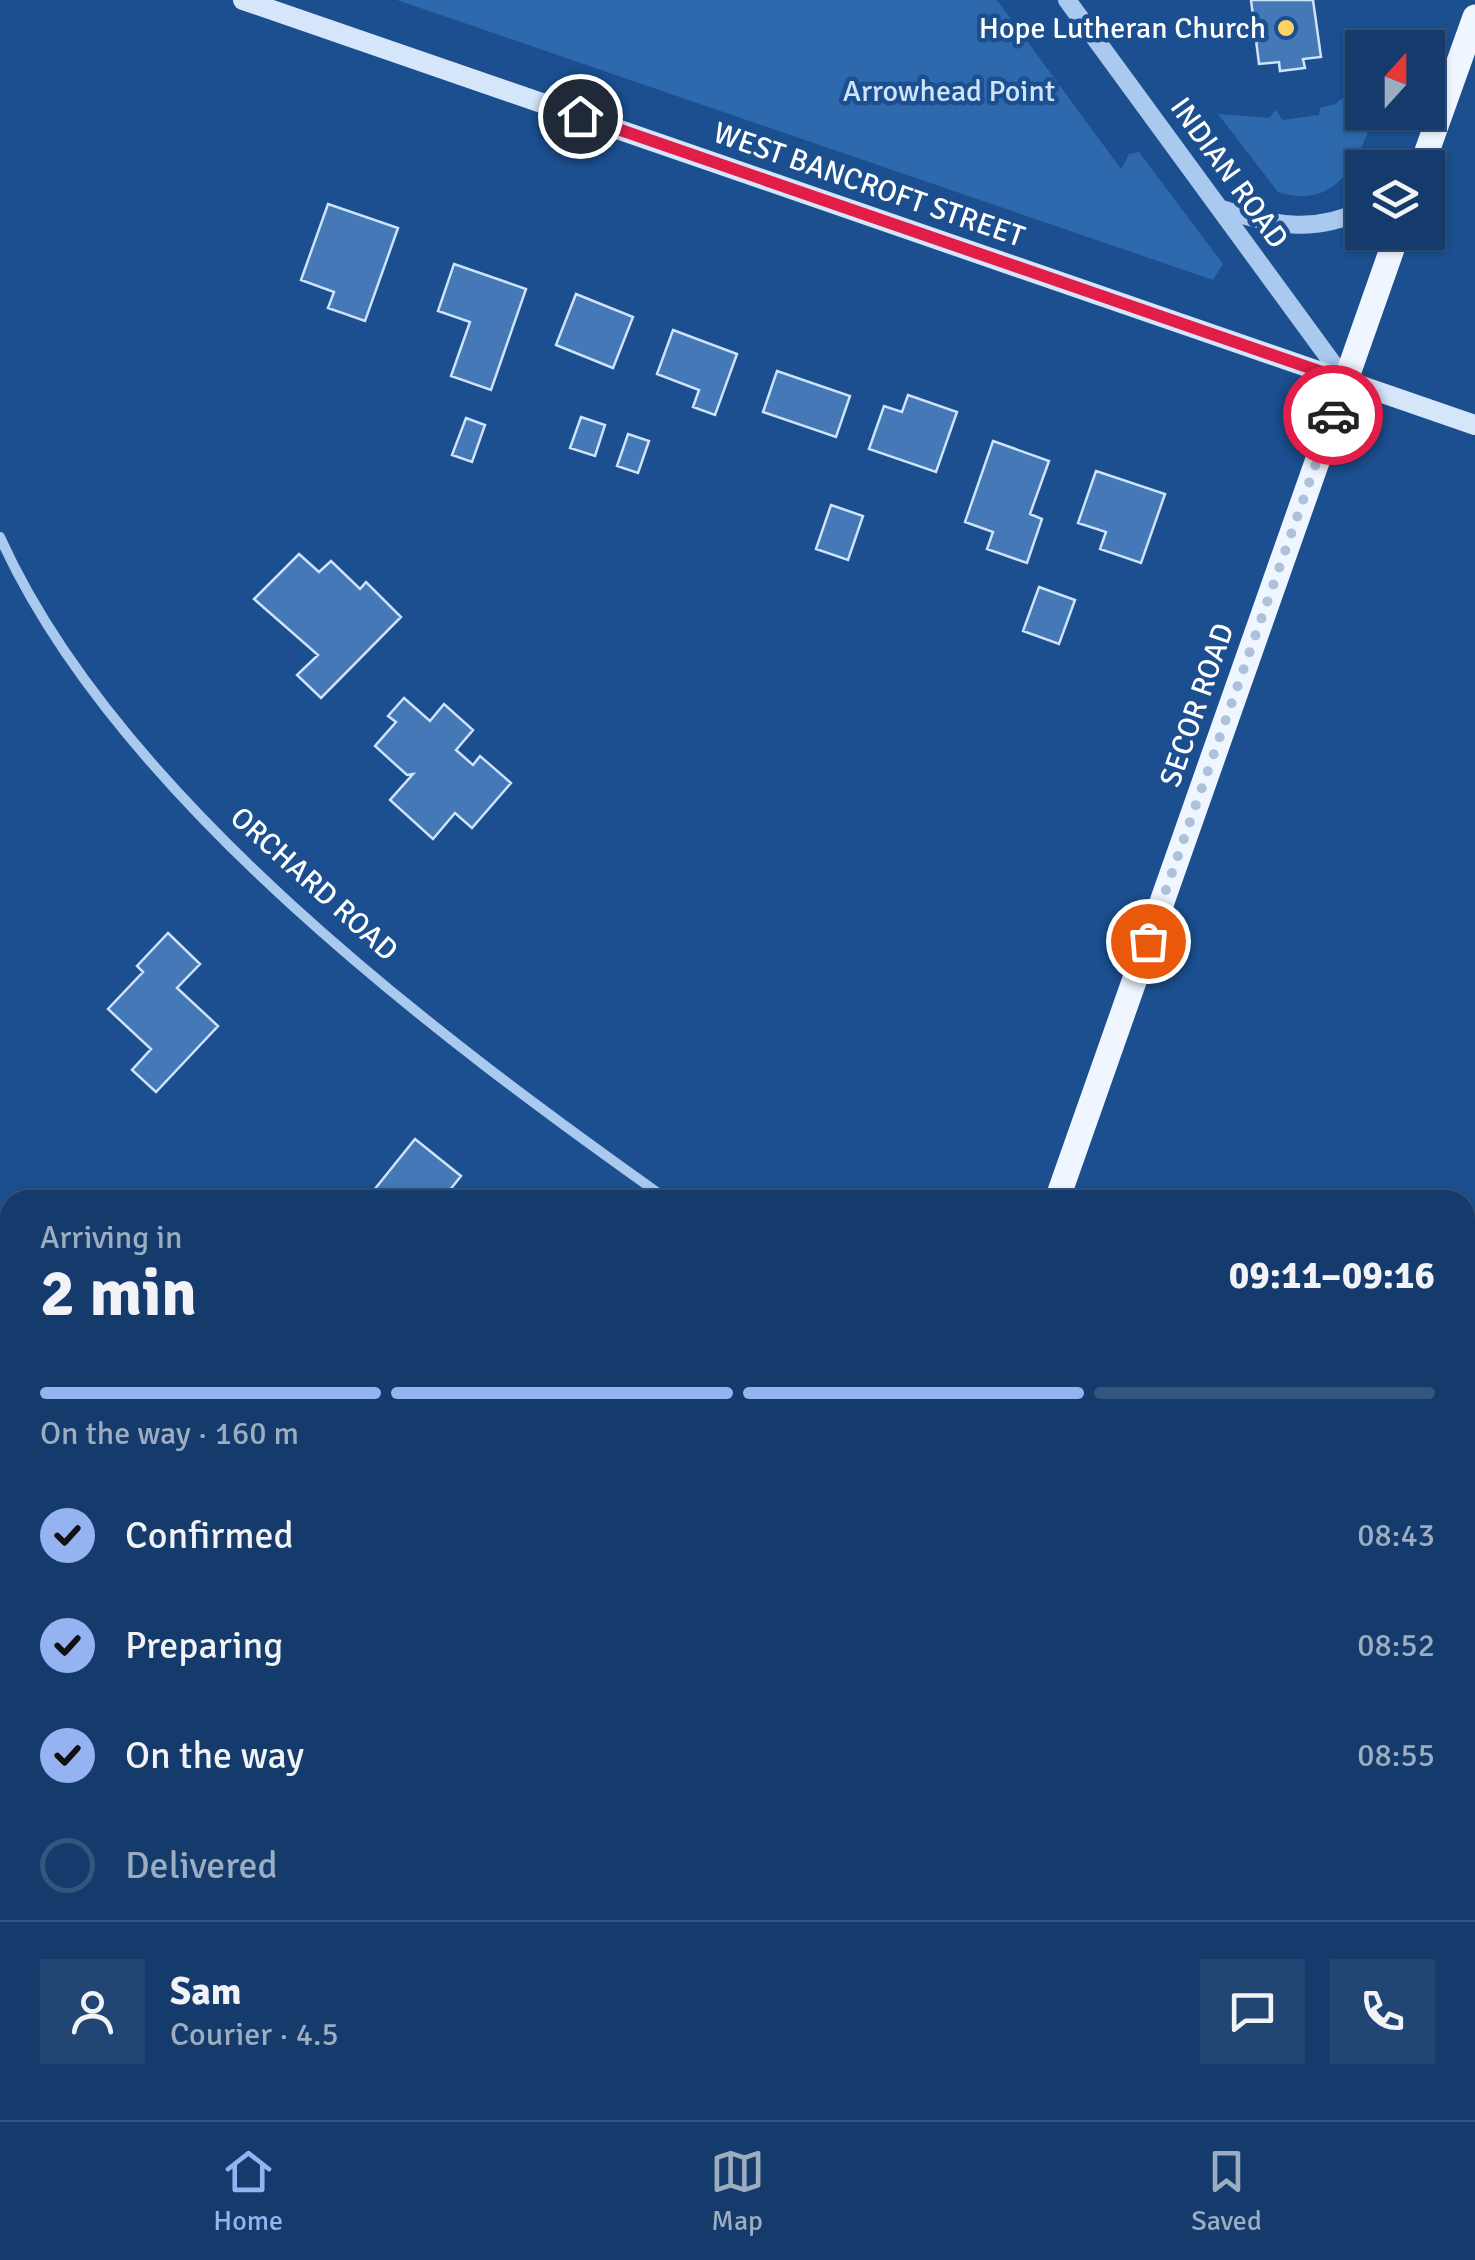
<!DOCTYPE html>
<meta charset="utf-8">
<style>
:root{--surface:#143b6b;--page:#214673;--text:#f1f3f6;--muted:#9dadc1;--line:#33557e;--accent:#95b2f1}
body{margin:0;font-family:Signika,sans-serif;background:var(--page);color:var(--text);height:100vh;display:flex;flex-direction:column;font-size:38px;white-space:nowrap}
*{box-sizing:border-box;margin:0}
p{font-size:32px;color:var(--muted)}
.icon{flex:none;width:55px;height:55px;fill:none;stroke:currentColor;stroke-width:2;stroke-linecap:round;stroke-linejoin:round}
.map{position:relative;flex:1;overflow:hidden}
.side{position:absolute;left:0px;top:1190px;width:1475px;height:930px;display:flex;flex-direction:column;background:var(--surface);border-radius:30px 30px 0 0;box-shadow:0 2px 8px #0004,0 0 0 2px var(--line)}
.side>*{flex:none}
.needle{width:65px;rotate:21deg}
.controls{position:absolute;left:1345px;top:30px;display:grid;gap:20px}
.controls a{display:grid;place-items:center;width:100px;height:100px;border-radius:0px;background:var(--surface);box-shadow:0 2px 8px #0004,0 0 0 2px var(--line);font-size:50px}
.pin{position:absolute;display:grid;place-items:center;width:85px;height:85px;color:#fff;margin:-42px;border:5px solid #fff;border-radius:50%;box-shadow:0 2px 10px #0007}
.courier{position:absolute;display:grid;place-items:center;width:100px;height:100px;margin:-50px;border:8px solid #e11d48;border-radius:50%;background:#fff;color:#222;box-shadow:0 2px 12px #0007}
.summary em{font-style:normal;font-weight:700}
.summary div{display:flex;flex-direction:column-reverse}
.summary{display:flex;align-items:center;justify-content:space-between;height:170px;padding:0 40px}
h1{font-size:65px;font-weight:700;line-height:75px}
.bar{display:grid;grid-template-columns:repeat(4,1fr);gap:15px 10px;align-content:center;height:120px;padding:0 40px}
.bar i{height:12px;border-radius:8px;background:var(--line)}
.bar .on{background:var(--accent)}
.bar p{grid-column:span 4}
.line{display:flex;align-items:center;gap:25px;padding:0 40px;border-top:2px solid var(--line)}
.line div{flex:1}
.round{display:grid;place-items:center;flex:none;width:105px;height:105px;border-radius:0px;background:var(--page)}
ol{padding:0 40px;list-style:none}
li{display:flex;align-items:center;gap:30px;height:110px}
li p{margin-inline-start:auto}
li .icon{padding:10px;border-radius:50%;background:var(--accent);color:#111;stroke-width:4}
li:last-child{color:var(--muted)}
li i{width:55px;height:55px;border:5px solid var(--line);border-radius:50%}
.dock{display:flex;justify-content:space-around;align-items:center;height:140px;border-top:2px solid var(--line);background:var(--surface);font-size:28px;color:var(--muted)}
.dock a{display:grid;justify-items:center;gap:5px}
.dock .on{color:var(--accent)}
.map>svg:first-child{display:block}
.green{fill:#2e69ad}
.building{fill:#4478b7;stroke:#cfe3fa;stroke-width:2.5}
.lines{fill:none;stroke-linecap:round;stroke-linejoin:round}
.minor{stroke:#a9c9ee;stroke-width:10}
.tertiary{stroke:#a9c9ee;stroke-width:18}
.secondary{stroke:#d6e6fa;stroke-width:20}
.primary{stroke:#f0f6ff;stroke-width:25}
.done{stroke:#afc1d8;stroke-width:10;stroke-dasharray:0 18}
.route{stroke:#e11d48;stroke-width:12}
.poi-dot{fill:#ffd166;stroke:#1b4f8f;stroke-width:4}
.labels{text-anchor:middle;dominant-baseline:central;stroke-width:9;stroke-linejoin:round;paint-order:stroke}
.poi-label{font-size:30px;fill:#fff;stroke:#1b4f8f;text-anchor:end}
.park-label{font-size:30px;fill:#cfe3fa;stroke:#1b4f8f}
.street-label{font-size:30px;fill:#fff;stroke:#1b4f8f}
</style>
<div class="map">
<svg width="1475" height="2120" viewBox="0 0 1475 2120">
<rect width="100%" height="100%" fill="#1b4f8f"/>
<path class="green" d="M 397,0 L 997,0 L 1121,169 L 1129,154 L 1139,152 L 1223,264 L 1213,280 Z
M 1362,83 L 1362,112 L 1375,113 C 1358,159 1340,211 1278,192 L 1218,114 L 1269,118 L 1276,110 L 1282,120 L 1319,115 L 1320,108 L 1335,104 Z"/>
<path class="building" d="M 1251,0 L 1313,0 L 1321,57 L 1303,59 L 1305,68 L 1280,71 L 1279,62 L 1259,64 Z
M 328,204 L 398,228 L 365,321 L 328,308 L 334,292 L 301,280 Z
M 454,264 L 526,289 L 491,390 L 451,376 L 470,322 L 438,311 Z
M 576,294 L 633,317 L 613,368 L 556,345 Z
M 673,330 L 737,354 L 715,415 L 693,407 L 699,390 L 657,374 Z
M 777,371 L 850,396 L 836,437 L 763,412 Z
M 908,395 L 957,412 L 936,472 L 869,449 L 884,406 L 902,412 Z
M 581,417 L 605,425 L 595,456 L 570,448 Z
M 466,418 L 485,425 L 472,462 L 452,455 Z
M 628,434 L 649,441 L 638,473 L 617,466 Z
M 993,441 L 1049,461 L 1030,514 L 1042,519 L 1027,563 L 987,549 L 993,532 L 965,522 Z
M 1096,471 L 1165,494 L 1141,563 L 1100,549 L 1106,532 L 1078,523 Z
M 831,505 L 863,516 L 848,560 L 816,549 Z
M 299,554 L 319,572 L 331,561 L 360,589 L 366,582 L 401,617 L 321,698 L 297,675 L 318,655 L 254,599 Z
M 1039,587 L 1075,600 L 1059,644 L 1023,631 Z
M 404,698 L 430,721 L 444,704 L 473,730 L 456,750 L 473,765 L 480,756 L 511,783 L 472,828 L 455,813 L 433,839 L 390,800 L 413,774 L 407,775 L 375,746 L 396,722 L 388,716 Z
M 168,933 L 200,964 L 177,988 L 218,1026 L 156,1092 L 132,1070 L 151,1049 L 108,1009 L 143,972 L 137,966 Z
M 415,1139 L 461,1176 L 442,1200 L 366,1200 Z
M 1465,1250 L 1475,1254 L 1475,1315 L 1465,1314 Z
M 1470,2055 L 1475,2058 L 1475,2115 L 1460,2120 L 1455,2120 L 1452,2112 L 1442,2116 L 1440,2110 L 1465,2110 L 1465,2056 Z
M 1243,2110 L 1300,2110 L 1304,2120 L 1234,2120 L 1232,2113 Z"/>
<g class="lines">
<path class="minor" d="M 0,537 C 117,797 438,1037 668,1200
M 1465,1493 L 1475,1494
M 0,1693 L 10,1702
M 1465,1971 L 1475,1970
M 542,2110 L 556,2120
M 771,2120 L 804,2110"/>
<path class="tertiary" d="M 1067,0 L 1345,380
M 1222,209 C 1272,225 1314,234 1362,210"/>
<path class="secondary" d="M 243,0 L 1475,425"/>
<path class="primary" d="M 1421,168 L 1475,17
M 1057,1200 L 1398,232
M 702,2120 L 706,2110
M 764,2120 L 768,2110"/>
</g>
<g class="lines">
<path class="done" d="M 1148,941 L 1333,415"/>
<path class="route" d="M 580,116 L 1345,380 L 1333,415"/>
</g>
<circle class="poi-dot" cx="1286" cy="28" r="10"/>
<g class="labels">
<g class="poi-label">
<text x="1266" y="28">Hope Lutheran Church</text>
</g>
<g class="park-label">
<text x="949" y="91">Arrowhead Point</text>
</g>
<g class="street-label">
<text transform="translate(1229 173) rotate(54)">INDIAN ROAD</text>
<text transform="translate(869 185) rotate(19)">WEST BANCROFT STREET</text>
<text transform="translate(1197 705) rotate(-71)">SECOR ROAD</text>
<text transform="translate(314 884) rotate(42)">ORCHARD ROAD</text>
</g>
</g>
</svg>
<div class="controls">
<a><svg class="needle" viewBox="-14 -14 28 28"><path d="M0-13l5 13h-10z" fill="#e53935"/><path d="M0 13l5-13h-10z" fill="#9dadc1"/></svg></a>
<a><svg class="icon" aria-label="layers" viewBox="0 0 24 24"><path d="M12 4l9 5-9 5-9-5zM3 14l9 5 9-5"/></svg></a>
</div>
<div class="pin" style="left:1148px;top:941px;background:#ea580c"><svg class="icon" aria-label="bag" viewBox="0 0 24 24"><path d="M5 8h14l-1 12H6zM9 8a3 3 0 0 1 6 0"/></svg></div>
<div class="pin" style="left:580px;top:116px;background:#1f2937"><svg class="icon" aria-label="home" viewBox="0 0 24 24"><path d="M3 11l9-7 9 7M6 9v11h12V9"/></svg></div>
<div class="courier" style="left:1333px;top:415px"><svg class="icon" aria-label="car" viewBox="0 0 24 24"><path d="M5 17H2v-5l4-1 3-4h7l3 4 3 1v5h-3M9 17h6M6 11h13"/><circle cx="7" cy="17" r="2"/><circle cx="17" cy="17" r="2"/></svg></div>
<section class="side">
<div class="summary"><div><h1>2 min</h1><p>Arriving in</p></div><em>09:11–09:16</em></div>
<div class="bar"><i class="on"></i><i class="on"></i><i class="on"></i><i></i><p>On the way · 160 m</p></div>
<ol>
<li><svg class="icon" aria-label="check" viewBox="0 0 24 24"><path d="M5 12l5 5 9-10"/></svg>Confirmed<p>08:43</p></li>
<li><svg class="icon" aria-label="check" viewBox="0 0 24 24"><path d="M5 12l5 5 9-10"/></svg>Preparing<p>08:52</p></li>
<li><svg class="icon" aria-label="check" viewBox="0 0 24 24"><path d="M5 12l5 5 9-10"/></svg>On the way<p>08:55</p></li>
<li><i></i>Delivered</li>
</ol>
<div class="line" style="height:180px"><a class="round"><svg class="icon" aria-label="person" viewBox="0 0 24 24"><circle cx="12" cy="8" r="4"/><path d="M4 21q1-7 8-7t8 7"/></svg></a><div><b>Sam</b><p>Courier · 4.5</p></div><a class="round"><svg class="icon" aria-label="chat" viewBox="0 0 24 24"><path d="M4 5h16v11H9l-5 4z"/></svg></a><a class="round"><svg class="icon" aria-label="phone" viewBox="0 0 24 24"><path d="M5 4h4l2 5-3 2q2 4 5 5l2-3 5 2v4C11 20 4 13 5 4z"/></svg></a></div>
</section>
</div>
<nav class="dock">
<a class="on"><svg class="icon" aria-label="home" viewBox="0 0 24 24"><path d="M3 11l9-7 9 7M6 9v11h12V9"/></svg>Home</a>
<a><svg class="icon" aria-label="map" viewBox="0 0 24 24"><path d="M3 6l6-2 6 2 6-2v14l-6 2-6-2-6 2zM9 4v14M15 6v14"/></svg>Map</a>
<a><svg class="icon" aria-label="saved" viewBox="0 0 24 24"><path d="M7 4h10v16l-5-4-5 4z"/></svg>Saved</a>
</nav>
